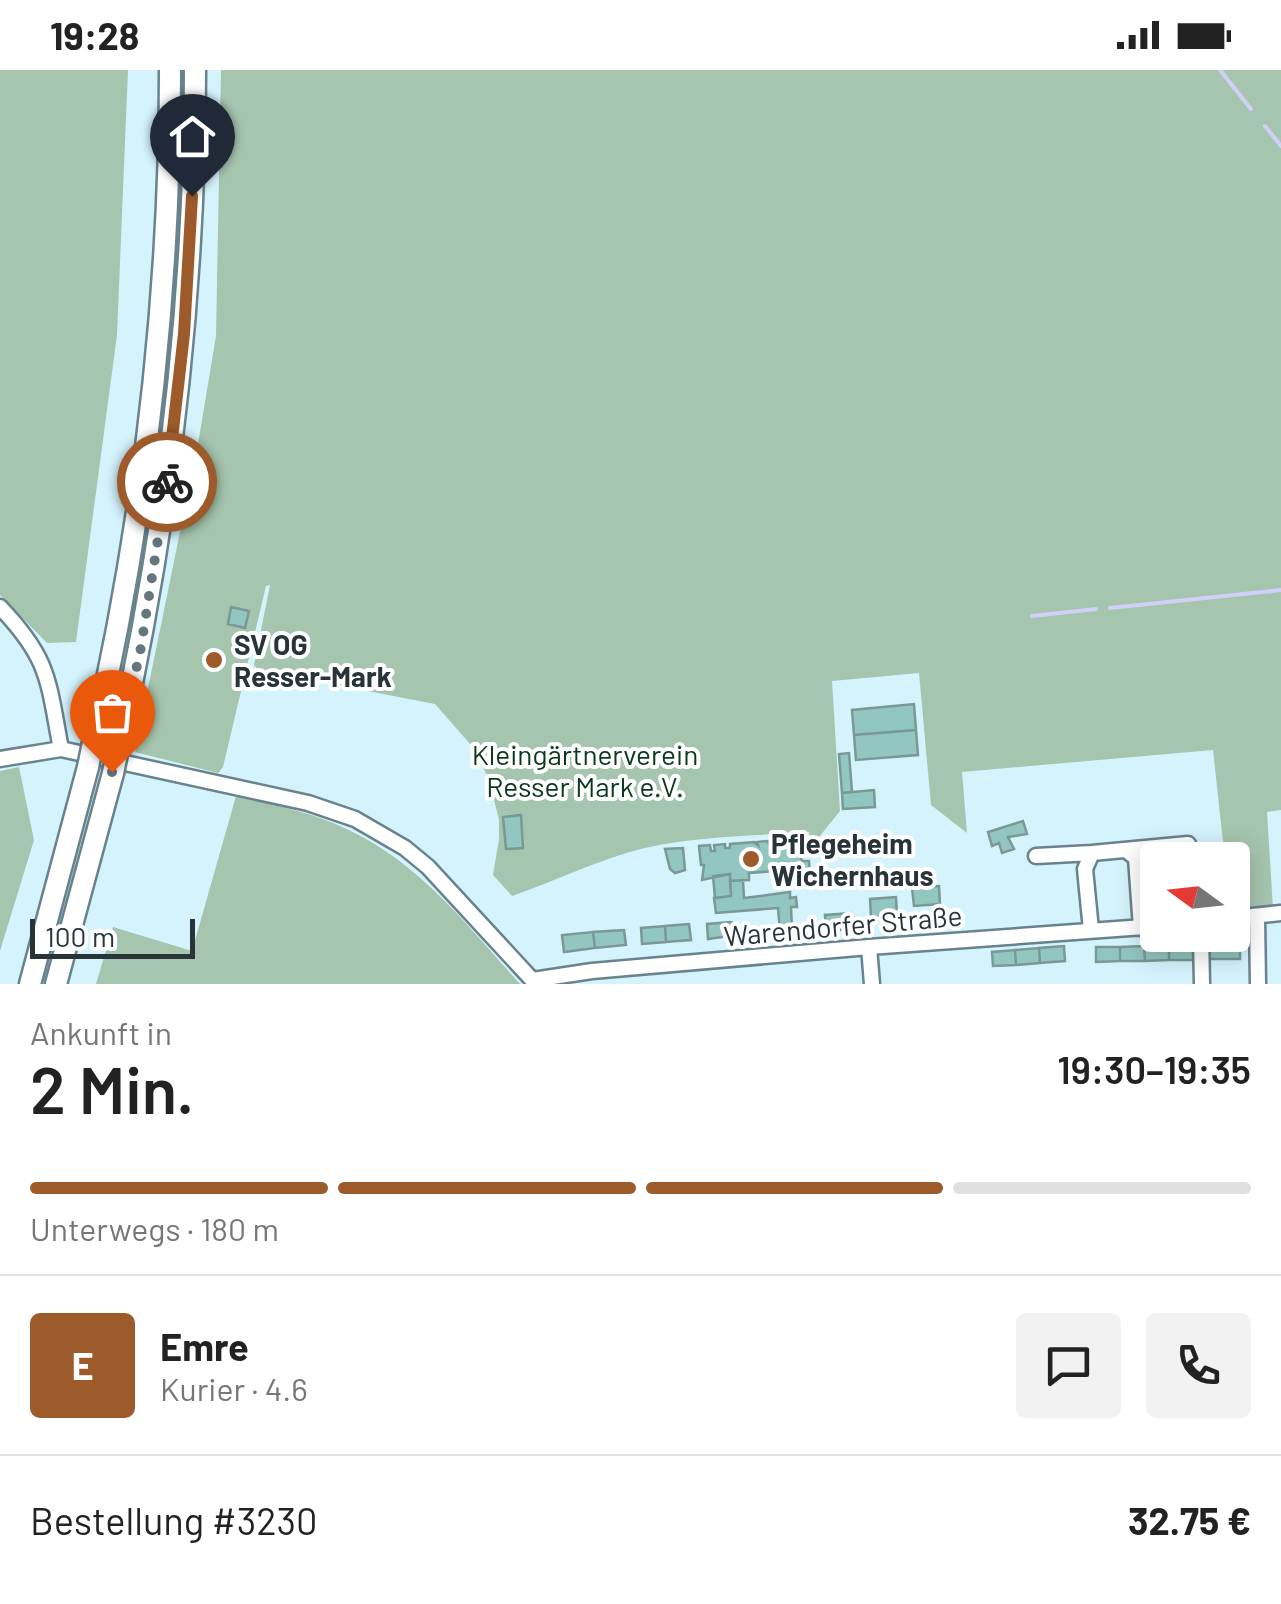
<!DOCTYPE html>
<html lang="de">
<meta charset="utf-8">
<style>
:root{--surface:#fff;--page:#f2f2f2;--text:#222;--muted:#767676;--line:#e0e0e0;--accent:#9d5a2a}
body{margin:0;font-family:Barlow,sans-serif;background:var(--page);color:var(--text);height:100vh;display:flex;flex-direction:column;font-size:38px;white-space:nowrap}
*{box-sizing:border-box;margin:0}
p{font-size:32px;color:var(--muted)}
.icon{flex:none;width:55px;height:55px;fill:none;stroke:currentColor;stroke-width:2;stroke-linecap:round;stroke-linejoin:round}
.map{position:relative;height:914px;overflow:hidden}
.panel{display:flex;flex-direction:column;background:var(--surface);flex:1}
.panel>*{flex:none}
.needle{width:65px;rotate:285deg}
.buttons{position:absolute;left:1140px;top:772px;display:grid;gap:20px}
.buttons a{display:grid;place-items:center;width:110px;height:110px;border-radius:10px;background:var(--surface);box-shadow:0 5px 25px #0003;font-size:50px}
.scale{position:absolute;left:30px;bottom:25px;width:165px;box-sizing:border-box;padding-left:10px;border:5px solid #283438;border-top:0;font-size:28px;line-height:35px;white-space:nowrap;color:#283438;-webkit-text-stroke:8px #fff;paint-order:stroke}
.pin{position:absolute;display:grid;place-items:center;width:85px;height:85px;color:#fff;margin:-102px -42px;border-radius:50% 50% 50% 0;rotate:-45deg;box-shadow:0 0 10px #0007}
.pin .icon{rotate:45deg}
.courier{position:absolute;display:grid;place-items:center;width:100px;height:100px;margin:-50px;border:8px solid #9d5a2a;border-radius:50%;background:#fff;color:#222;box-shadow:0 2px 12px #0007}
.headline em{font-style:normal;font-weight:600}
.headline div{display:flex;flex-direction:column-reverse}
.headline{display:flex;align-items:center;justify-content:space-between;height:170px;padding:0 30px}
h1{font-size:65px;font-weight:600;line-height:75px}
.bar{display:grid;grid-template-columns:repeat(4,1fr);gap:15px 10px;align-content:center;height:120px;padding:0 30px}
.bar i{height:12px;border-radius:8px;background:var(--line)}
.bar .active{background:var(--accent)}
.bar p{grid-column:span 4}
.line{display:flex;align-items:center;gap:25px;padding:0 30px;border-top:2px solid var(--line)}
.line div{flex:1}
.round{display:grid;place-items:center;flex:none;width:105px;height:105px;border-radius:10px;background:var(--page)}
.status{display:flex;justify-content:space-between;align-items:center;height:70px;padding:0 50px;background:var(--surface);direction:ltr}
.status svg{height:28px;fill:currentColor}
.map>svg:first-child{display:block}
.green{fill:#a6c5ae}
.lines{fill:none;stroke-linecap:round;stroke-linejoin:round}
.stream{stroke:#d1d0f9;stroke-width:4}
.building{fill:#91c7c0;stroke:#7a9894;stroke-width:2.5}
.minor-casing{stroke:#68838c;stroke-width:19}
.highway-casing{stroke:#68838c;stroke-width:25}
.minor{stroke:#fff;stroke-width:14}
.highway{stroke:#fff;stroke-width:20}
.highway-bridge-casing{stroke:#68838c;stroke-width:25;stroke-linecap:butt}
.highway-bridge{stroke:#fff;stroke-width:20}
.done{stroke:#65777d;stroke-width:10;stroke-dasharray:0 18}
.route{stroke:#9d5a2a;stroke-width:12}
.poi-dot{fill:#9d5a2a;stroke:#fff;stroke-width:4}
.labels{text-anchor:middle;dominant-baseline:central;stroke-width:8;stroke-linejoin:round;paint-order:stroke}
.poi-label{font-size:28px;font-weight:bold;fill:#283438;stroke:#fff;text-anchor:start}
.park-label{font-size:28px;fill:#09381d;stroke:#fff}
.street-label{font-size:28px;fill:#283438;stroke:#fff}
</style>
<div class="status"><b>19:28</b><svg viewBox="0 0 49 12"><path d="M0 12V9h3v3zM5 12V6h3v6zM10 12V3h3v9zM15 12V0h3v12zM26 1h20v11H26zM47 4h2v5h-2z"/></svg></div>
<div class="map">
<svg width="1281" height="914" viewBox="0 0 1281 914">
<rect width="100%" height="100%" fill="#d5f3fd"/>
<path class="green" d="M 0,0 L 128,0 L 117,265 L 76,572 L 47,573 L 0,525 Z
M 221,0 L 1281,0 L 1281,740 L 1267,742 L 1273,839 L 1233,842 L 1232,790 L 1225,790 L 1213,680 L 962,702 L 967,763 L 931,735 L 919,603 L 832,611 L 840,741 L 811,777 L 809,762 C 755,766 698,766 645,778 C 599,789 556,811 512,826 L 493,805 L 499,769 L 499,750 L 489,709 L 471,675 L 435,634 L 258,600 L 254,595 L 270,515 L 266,516 L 223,697 L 218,703 L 135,682 L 198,374 L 216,266 Z
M 19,697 L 34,770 L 0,881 L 0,701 Z
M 236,726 C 268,734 302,740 333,753 C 415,786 463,851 520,914 L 96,914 L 113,857 L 192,881 Z"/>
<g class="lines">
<path class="stream" d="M 1220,0 L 1251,39
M 1265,56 L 1281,76
M 1110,538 L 1281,520
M 1032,546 L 1096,539"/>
</g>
<path class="building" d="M 231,537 L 249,541 L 245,558 L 228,554 Z
M 914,634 L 916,660 L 854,665 L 852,640 Z
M 916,660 L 918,685 L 856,690 L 854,665 Z
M 849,683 L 852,722 L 842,723 L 839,684 Z
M 874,720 L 875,737 L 843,739 L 842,723 Z
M 521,745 L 523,778 L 506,779 L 503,747 Z
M 1023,751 L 1027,764 L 1008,767 L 1014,779 L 1002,783 L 999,773 L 992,776 L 988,762 Z
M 807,768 L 807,774 L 802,774 L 803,782 L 800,785 L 802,791 L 809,791 L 810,806 L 799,807 L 798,801 L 789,802 L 789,800 L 749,803 L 749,810 L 730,811 L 730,804 L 702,810 L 704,795 L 701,795 L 699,776 L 710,775 L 711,781 L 715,781 L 714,775 L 725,774 L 725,778 L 730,778 L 730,774 L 754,772 L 758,775 L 757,772 L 768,771 L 769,774 L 772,771 Z
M 683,778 L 685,800 L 675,803 L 670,799 L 665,779 Z
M 730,804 L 731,826 L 715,828 L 713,806 Z
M 743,810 L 744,828 L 790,822 L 790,828 L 796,827 L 797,837 L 791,837 L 792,860 L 780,861 L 778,838 L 716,843 L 714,828 L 731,826 L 730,811 Z
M 939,816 L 940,834 L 914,836 L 912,818 Z
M 896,827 L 897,845 L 871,847 L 870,829 Z
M 851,843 L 853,859 L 826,861 L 825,845 Z
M 731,852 L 735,854 L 736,865 L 708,869 L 707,854 Z
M 689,854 L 691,870 L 666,872 L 665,856 Z
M 665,856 L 666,872 L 642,874 L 641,858 Z
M 624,860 L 626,875 L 595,878 L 593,862 Z
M 593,862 L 595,878 L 564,882 L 562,865 Z
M 1240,874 L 1240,889 L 1209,889 L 1208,875 Z
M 1193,875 L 1193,890 L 1169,890 L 1169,876 Z
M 1064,876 L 1065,891 L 1040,893 L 1039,878 Z
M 1144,876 L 1169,876 L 1169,890 L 1145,891 Z
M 1144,876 L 1145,891 L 1120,891 L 1120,877 Z
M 1096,877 L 1120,877 L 1120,891 L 1096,892 Z
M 1039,878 L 1040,893 L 1016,895 L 1015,880 Z
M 1015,880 L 1016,895 L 993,896 L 992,882 Z"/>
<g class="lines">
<g class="minor-casing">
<path id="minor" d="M 0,537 C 50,589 48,611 61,679
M 0,689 L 61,679 L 308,733 L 355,749 L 405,778 L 428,797 L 536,914
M 1126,780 L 1136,788 L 1141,858
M 1036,786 L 1092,783
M 1257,846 L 1258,914
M 1232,848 L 1281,843
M 1091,860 L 1085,799 L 1092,783 L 1188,774
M 1201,865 L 1202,914
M 869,877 L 872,914
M 533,910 L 592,901 L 869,877 L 1158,856"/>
</g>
<g class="highway-casing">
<path id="highway" d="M 93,673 C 144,452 170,227 170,0
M 118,679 C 168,455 195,229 195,0
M 30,914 L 88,697
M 56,914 L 113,703"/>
</g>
<use href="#minor" class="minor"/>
<use href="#highway" class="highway"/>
<g class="highway-bridge-casing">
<path id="highway-bridge" d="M 88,697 L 93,673
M 113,703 L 118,679"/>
</g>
<use href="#highway-bridge" class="highway-bridge"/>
</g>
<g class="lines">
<path class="done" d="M 112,702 L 140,583 L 167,412"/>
<path class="route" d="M 167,412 L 184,264 L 192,126"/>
</g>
<g class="poi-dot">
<circle cx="214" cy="590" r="10"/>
<circle cx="751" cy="789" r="10"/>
</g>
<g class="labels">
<g class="poi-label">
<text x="234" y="574">SV OG<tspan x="234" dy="32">Resser-Mark</tspan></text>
<text x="771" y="773">Pflegeheim<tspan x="771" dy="32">Wichernhaus</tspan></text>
</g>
<g class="park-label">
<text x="585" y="684">Kleingärtnerverein<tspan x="585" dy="32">Resser Mark e.V.</tspan></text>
</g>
<g class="street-label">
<text transform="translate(843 855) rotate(-5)">Warendorfer Straße</text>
</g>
</g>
</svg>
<div class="buttons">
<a><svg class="needle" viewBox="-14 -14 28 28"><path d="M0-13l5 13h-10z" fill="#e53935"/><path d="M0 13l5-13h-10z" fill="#767676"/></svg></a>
</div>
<div class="scale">100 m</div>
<div class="pin" style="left:112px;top:702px;background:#ea580c"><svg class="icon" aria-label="bag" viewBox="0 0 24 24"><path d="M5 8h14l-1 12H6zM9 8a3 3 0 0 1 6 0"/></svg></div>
<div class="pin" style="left:192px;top:126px;background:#1f2937"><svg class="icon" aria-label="home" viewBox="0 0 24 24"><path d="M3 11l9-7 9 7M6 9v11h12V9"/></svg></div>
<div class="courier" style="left:167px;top:412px"><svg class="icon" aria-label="bike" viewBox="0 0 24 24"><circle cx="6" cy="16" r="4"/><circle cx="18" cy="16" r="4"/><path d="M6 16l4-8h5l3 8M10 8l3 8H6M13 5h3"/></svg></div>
</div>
<section class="panel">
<div class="headline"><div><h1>2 Min.</h1><p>Ankunft in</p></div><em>19:30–19:35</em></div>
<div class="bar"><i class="active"></i><i class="active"></i><i class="active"></i><i></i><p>Unterwegs · 180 m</p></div>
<div class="line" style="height:180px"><b class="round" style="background:var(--accent);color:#fff">E</b><div><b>Emre</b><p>Kurier · 4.6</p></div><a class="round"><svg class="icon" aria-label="chat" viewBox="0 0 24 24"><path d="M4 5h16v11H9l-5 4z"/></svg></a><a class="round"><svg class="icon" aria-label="phone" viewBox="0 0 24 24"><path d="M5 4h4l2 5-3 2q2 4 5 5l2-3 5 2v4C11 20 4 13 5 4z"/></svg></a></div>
<div class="line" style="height:130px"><div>Bestellung #3230</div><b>32.75 €</b></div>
</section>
